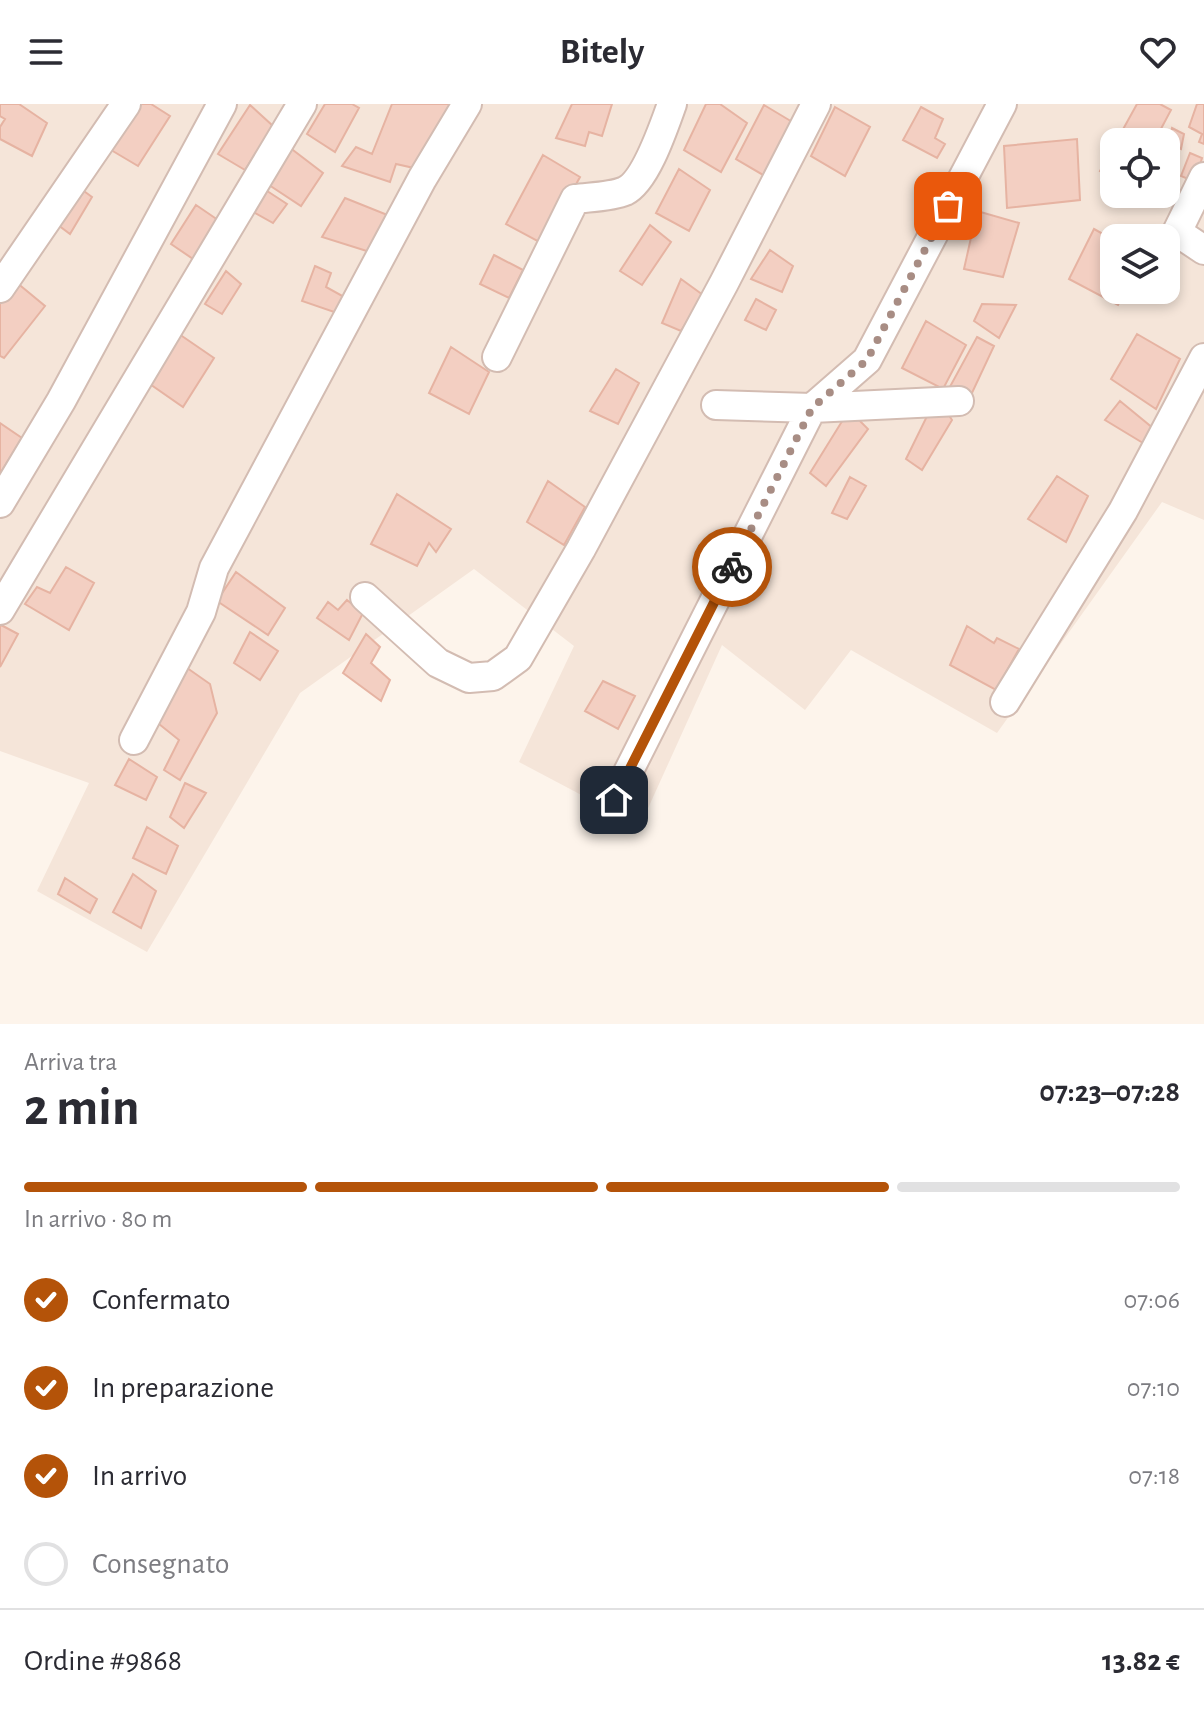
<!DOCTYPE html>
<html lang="it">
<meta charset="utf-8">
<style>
:root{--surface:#fff;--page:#f2f2f3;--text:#2b2b33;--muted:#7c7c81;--line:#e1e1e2;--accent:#b45309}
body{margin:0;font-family:"Alegreya Sans",sans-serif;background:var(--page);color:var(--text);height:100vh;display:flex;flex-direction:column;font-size:30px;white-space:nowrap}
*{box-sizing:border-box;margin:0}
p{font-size:26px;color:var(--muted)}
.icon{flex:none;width:44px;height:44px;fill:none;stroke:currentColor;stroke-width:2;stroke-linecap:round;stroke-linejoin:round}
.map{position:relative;height:920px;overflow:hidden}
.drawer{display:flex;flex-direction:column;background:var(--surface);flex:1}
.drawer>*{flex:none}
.buttons{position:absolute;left:1100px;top:24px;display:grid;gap:16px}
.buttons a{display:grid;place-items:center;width:80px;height:80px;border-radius:16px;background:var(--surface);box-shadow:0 4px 12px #0003;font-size:40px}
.pin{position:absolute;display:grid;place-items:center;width:68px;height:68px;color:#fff;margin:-34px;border-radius:16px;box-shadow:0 4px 12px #0006}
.courier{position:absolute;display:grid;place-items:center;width:80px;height:80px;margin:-40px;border:6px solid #b45309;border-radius:50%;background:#fff;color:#222;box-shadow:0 2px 10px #0007}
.headline em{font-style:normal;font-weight:700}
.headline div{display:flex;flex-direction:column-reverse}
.headline{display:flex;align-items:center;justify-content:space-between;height:136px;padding:0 24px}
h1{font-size:52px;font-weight:700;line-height:60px}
.bar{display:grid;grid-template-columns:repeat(4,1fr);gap:12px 8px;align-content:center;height:96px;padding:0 24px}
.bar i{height:10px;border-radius:6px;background:var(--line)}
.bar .active{background:var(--accent)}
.bar p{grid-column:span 4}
.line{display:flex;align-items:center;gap:20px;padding:0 24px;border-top:2px solid var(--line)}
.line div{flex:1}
ol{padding:0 24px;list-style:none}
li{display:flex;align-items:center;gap:24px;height:88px}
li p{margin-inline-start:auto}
li .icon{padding:8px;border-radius:50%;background:var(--accent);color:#fff;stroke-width:4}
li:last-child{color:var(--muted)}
li i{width:44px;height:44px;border:4px solid var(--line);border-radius:50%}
header{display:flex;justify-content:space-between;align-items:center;height:104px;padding:0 24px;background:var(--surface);font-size:36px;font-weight:700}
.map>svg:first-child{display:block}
.residential{fill:#f5e5d9;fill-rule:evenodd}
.building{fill:#f3cfc2;stroke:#e6b3a2;stroke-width:2}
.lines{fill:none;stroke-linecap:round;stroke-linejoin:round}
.minor-casing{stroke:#d3bcb2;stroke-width:32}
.minor{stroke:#fff;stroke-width:28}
.done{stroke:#a88d84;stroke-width:8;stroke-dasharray:0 14.4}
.route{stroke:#b45309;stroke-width:10}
</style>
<header><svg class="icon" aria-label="menu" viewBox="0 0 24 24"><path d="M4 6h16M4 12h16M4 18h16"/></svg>Bitely<svg class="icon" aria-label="heart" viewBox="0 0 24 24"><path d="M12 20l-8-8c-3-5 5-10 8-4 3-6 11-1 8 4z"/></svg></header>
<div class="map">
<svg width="1204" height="920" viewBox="0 0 1204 920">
<rect width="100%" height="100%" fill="#fdf4eb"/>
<path class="residential" d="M 0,0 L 1204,0 L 1204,416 L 1162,398 L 997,629 L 851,546 L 805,606 L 722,541 L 640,722 L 519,658 L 574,542 L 474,465 L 300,589 L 147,848 L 37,787 L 89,679 L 0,647 ZM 1114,38 L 1166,38 L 1166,90 L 1114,90 ZM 1114,134 L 1166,134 L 1166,186 L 1114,186 Z"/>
<path class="building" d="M 0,0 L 19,0 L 47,19 L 32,52 L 0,35 L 0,23 L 5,15 L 0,12 Z
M 134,0 L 151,0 L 170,12 L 138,62 L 106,43 Z
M 325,0 L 352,0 L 359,4 L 335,48 L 307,30 Z
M 392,0 L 452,0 L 414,64 L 396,60 L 390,78 L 342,62 L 356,43 L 372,50 Z
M 572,0 L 612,0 L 602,32 L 589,28 L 585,42 L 556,34 Z
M 706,0 L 720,0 L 747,19 L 721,68 L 684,46 Z
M 1137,0 L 1160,0 L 1171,6 L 1154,38 L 1116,38 Z
M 1197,0 L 1204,0 L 1204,40 L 1199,38 L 1202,30 L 1189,23 Z
M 250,1 L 273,22 L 245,66 L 218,50 Z
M 764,1 L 799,22 L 770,75 L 736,55 Z
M 835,3 L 870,23 L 845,72 L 811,52 Z
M 921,3 L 943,15 L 935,34 L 945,40 L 937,54 L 903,36 Z
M 1172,24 L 1184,30 L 1181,45 L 1168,39 Z
M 1077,35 L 1080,96 L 1007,104 L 1004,42 Z
M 1114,41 L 1114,75 L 1100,67 Z
M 289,43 L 323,69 L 301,102 L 266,79 Z
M 1190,49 L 1202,54 L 1195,78 L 1181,72 Z
M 543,51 L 580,73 L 543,140 L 506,120 Z
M 679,65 L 710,86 L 689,127 L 656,109 Z
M 77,82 L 92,93 L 70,130 L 54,118 Z
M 261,83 L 287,100 L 273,119 L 248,105 Z
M 345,94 L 390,112 L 370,148 L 322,133 Z
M 196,101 L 218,116 L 196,157 L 171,140 Z
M 977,107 L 1019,119 L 1003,173 L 964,165 Z
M 650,121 L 671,138 L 642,181 L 620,167 Z
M 1094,125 L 1114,136 L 1114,186 L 1126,186 L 1118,201 L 1069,175 Z
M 770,146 L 793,162 L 782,188 L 751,175 Z
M 494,151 L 523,166 L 509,194 L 480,180 Z
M 315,162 L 331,169 L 326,183 L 346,194 L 340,210 L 302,197 Z
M 226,167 L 241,180 L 222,210 L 205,200 Z
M 681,175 L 703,191 L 681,227 L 662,219 Z
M 16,178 L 45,202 L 4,254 L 0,252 L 0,200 Z
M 756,195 L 776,206 L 766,226 L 745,216 Z
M 982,200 L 1016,201 L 999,234 L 974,217 Z
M 926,217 L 966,241 L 943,285 L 902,264 Z
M 179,230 L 214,254 L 183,303 L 147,278 Z
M 1137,230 L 1180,255 L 1156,305 L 1111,275 Z
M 977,233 L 994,242 L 971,291 L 946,290 Z
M 451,243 L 489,268 L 469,310 L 429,289 Z
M 616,265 L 639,279 L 618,320 L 590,307 Z
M 1120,297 L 1154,325 L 1143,339 L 1105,316 Z
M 931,304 L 945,305 L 952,316 L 922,366 L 906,355 Z
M 849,306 L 868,325 L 826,382 L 810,369 Z
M 0,319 L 22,334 L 0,370 Z
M 1057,372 L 1088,392 L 1066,438 L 1028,415 Z
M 850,373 L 866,382 L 847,415 L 832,409 Z
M 548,377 L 585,403 L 564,441 L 527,418 Z
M 397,390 L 451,425 L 436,448 L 429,439 L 417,462 L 371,440 Z
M 66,463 L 94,479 L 69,526 L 25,500 L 37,483 L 50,489 Z
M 236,468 L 285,504 L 268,531 L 217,497 Z
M 347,496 L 363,509 L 349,536 L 317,514 L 328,498 L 338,506 Z
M 1,521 L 18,530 L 0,563 L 0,523 Z
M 967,522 L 994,539 L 997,534 L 1019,545 L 996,586 L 950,561 Z
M 250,528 L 278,547 L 260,576 L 234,559 Z
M 366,530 L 380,543 L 371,559 L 390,576 L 381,597 L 343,569 Z
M 180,559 L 210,580 L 217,609 L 180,676 L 164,666 L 179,636 L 154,616 Z
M 603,577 L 635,592 L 618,625 L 585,607 Z
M 129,655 L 157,673 L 146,696 L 115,681 Z
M 185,679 L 206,689 L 184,724 L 170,713 Z
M 147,723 L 178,742 L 166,770 L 133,754 Z
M 133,770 L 156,787 L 141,824 L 113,808 Z
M 65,774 L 97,795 L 90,809 L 58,790 Z"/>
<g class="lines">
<g class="minor-casing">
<path id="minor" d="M 1204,73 L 1177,128 L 1204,146
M 0,184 L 126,0
M 497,253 L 575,95 C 590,93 611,93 625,87 C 646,77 664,22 672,0
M 716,301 L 812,304 L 959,297
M 0,399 L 61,297 L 222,0
M 365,493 L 438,559 L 469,574 L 493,572 L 518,554 L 581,445 L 724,179 L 816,0
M 0,506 L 302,0
M 1005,598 L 1123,407 L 1204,254
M 134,636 L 201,508 L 214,464 L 422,75 L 467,0
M 614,696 L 812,304 L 867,256 L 1002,0"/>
</g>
<use href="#minor" class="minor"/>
</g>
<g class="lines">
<path class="done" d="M 732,463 L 812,304 L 867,256 L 948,102"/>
<path class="route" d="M 614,696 L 732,463"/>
</g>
</svg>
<div class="buttons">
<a><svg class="icon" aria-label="locate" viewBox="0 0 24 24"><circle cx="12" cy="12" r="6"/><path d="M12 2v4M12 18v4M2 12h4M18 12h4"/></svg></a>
<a><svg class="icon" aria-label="layers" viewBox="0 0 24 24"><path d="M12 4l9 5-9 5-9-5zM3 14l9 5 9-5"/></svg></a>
</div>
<div class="pin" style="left:948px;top:102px;background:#ea580c"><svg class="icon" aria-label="bag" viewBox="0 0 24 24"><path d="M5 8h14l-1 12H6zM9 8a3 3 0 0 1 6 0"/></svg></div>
<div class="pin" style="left:614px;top:696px;background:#1f2937"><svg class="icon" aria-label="home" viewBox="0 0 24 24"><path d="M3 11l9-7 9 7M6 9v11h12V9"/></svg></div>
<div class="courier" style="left:732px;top:463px"><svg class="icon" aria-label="bike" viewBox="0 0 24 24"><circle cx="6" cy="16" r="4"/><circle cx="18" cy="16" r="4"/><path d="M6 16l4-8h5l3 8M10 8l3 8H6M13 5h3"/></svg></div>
</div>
<section class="drawer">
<div class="headline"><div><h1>2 min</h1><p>Arriva tra</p></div><em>07:23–07:28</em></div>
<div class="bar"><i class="active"></i><i class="active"></i><i class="active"></i><i></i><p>In arrivo · 80 m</p></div>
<ol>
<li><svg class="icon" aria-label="check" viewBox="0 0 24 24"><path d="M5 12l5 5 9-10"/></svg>Confermato<p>07:06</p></li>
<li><svg class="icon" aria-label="check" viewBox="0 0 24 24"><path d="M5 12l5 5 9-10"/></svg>In preparazione<p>07:10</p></li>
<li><svg class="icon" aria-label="check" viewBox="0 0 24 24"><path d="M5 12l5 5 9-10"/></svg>In arrivo<p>07:18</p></li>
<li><i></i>Consegnato</li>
</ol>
<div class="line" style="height:104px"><div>Ordine #9868</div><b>13.82 €</b></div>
</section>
